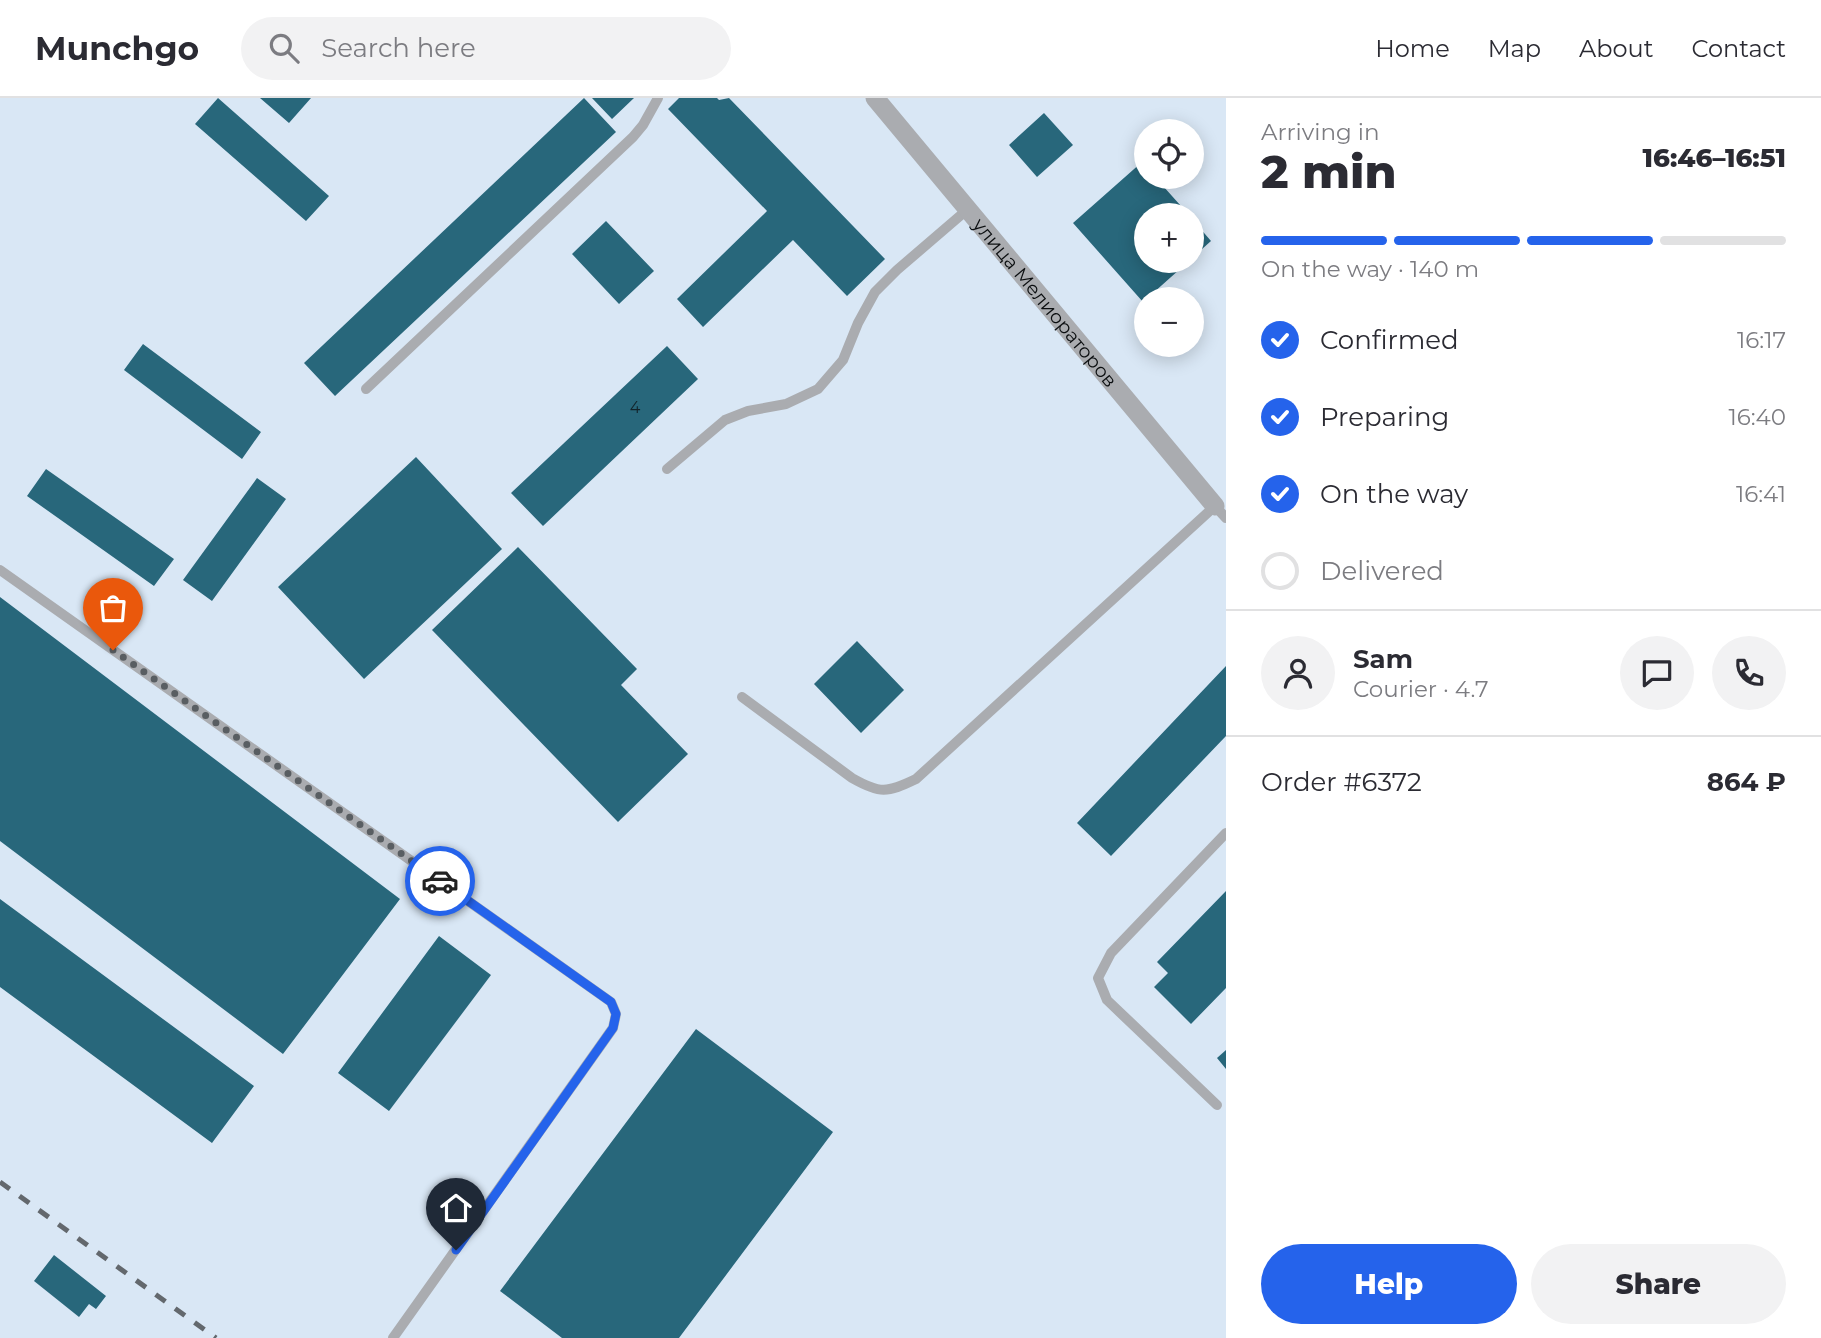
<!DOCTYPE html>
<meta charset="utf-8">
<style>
:root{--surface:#fff;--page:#f2f2f3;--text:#2b2b33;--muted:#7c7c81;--line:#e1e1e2;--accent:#2563eb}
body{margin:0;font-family:Montserrat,sans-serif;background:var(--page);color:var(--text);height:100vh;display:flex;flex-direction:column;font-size:26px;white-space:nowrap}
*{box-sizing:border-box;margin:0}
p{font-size:23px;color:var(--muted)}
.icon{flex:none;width:38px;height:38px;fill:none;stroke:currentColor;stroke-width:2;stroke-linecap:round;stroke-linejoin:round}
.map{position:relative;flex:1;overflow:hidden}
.details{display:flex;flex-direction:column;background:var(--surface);width:595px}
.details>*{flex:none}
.controls{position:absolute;left:1134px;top:21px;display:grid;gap:14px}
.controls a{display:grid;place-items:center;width:70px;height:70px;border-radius:50%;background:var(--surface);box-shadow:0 4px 18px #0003;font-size:35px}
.pin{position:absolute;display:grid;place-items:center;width:60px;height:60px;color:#fff;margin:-72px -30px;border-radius:50% 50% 50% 0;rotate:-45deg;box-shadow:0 0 7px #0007}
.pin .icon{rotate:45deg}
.courier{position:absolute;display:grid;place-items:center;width:70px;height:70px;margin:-35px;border:5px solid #2563eb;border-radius:50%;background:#fff;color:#222;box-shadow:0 2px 9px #0007}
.summary em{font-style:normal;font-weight:800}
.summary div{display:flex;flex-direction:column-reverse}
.summary{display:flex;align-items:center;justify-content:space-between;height:119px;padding:0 35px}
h1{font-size:46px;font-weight:800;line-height:52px}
.bar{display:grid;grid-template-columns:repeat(4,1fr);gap:10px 7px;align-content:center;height:84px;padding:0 35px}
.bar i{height:9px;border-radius:5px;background:var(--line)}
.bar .active{background:var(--accent)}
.bar p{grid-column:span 4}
.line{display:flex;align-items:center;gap:18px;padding:0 35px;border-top:2px solid var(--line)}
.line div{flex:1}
.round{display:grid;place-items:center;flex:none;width:74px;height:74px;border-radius:37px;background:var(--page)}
ol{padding:0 35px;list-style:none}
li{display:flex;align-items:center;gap:21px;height:77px}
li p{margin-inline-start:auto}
li .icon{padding:7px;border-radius:50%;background:var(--accent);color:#fff;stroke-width:4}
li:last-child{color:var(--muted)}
li i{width:38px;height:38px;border:4px solid var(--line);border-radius:50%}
.cta{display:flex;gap:14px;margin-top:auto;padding:14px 35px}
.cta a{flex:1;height:80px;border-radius:42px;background:var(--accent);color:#fff;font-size:28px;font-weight:800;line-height:80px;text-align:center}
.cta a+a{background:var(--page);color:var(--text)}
header{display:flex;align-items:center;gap:42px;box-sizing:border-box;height:98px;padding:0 35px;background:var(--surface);border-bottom:2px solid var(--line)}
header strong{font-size:33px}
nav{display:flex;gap:38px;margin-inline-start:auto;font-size:24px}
.search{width:490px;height:63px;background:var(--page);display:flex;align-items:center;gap:18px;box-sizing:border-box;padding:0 24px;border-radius:38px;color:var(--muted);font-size:26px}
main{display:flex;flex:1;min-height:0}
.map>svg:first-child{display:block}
.built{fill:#d9e7f5;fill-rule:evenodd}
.building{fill:#28677b}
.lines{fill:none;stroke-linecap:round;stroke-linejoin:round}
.service{stroke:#aaacb0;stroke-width:10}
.minor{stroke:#aaacb0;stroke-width:19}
.rail{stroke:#63686d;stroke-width:5;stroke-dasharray:12 12;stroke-linecap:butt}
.done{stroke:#595e62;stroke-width:7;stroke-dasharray:0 12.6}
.route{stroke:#2563eb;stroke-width:9}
.labels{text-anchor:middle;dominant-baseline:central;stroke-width:6;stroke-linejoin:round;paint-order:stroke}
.number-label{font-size:16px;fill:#12242b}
.street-label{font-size:19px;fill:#0b0e10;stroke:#fff}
</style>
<header>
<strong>Munchgo</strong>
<div class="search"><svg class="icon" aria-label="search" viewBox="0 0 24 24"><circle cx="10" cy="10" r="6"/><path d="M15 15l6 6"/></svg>Search here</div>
<nav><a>Home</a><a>Map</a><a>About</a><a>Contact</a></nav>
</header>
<main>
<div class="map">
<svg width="1226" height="1240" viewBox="0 0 1226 1240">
<rect width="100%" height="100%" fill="#ebf3fb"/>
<path class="built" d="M 0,0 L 1226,0 L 1226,1240 L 0,1240 ZM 1146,33 L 1192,33 L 1192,79 L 1146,79 ZM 1146,117 L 1192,117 L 1192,163 L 1146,163 ZM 1146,201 L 1192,201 L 1192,247 L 1146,247 Z"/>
<path class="building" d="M 218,0 L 329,98 L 306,123 L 195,26 Z
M 260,0 L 311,0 L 289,25 Z
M 584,0 L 616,34 L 335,298 L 304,265 Z
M 592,0 L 634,0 L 612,21 Z
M 679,0 L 717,0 L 719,2 L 729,0 L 885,161 L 847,198 L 793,142 L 703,229 L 677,201 L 767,113 L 668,11 Z
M 1044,15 L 1073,47 L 1037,79 L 1009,47 Z
M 1142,64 L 1146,69 L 1146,79 L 1155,79 L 1189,117 L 1146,117 L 1146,163 L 1189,163 L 1143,204 L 1073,125 Z
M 1192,121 L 1211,143 L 1192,160 Z
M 606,123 L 654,173 L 619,206 L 572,156 Z
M 143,246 L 261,334 L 242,361 L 124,272 Z
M 667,248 L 698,281 L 543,428 L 511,395 Z
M 416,359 L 502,451 L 364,581 L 278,489 Z
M 46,371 L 174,461 L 154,488 L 27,398 Z
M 257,380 L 286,401 L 212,503 L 183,482 Z
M 518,449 L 637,571 L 621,587 L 688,656 L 618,724 L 432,532 Z
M 0,499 L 400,801 L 283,956 L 0,743 Z
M 857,543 L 904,592 L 861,635 L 814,586 Z
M 1226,568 L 1226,638 L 1111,758 L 1077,725 Z
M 1226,793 L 1226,890 L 1191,926 L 1154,889 L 1168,875 L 1157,864 Z
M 0,801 L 254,988 L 212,1045 L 0,889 Z
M 439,838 L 491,877 L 389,1013 L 338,975 Z
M 696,931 L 833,1034 L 679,1240 L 562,1240 L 500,1193 Z
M 1226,952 L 1226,971 L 1217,960 Z
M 54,1157 L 106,1198 L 96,1211 L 89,1206 L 79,1219 L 34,1183 Z"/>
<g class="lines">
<path class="service" d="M 366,291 L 633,39 L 643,27 L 658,0
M 667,371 L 725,322 L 748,313 L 786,306 L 818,291 L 843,262 L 858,225 L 875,194 L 897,172 L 968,111
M 0,472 L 611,904 L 616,916 L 613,930 L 393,1240
M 742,599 L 852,680 C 880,696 887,695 916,681 L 1215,408 L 1226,420
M 1217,1007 L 1107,902 L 1098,880 L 1111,855 L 1226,735"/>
<path class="minor" id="s1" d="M 875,0 L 1215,408"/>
<path class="rail" d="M 0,1084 L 216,1240"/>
</g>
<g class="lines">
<path class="done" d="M 113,552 L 440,783"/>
<path class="route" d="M 440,783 L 611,904 L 616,916 L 613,930 L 456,1152"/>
</g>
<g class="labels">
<g class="number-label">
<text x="635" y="309">4</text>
</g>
<g class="street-label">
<text stroke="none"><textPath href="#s1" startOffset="266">улица Мелиораторов</textPath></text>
</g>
</g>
</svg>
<div class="controls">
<a><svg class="icon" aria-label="locate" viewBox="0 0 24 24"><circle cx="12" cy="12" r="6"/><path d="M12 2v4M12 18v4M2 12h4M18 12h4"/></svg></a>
<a>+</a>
<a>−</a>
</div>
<div class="pin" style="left:113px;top:552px;background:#ea580c"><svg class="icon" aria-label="bag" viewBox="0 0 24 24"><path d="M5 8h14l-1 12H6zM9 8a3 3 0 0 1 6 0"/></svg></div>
<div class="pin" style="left:456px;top:1152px;background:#1f2937"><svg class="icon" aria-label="home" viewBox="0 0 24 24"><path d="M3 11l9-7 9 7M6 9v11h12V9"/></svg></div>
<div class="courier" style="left:440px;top:783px"><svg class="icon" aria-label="car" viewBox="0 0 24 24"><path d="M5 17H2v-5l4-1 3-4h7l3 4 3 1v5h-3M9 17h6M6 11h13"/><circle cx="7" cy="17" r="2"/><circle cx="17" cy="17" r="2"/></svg></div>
</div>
<section class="details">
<div class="summary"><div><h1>2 min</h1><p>Arriving in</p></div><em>16:46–16:51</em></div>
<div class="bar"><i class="active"></i><i class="active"></i><i class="active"></i><i></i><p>On the way · 140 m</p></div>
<ol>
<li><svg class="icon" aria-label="check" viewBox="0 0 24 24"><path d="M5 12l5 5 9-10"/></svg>Confirmed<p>16:17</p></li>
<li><svg class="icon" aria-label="check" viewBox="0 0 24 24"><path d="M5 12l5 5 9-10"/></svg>Preparing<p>16:40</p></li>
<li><svg class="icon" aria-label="check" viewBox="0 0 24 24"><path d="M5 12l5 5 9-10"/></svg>On the way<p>16:41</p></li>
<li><i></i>Delivered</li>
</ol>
<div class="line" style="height:126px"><a class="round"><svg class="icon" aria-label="person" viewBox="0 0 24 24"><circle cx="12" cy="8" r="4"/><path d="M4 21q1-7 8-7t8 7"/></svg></a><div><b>Sam</b><p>Courier · 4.7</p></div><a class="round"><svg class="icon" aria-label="chat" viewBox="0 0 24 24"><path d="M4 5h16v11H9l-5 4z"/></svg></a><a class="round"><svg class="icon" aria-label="phone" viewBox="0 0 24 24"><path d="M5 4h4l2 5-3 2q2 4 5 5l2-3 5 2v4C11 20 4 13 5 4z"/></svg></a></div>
<div class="line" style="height:91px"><div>Order #6372</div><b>864 ₽</b></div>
<div class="cta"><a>Help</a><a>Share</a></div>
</section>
</main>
